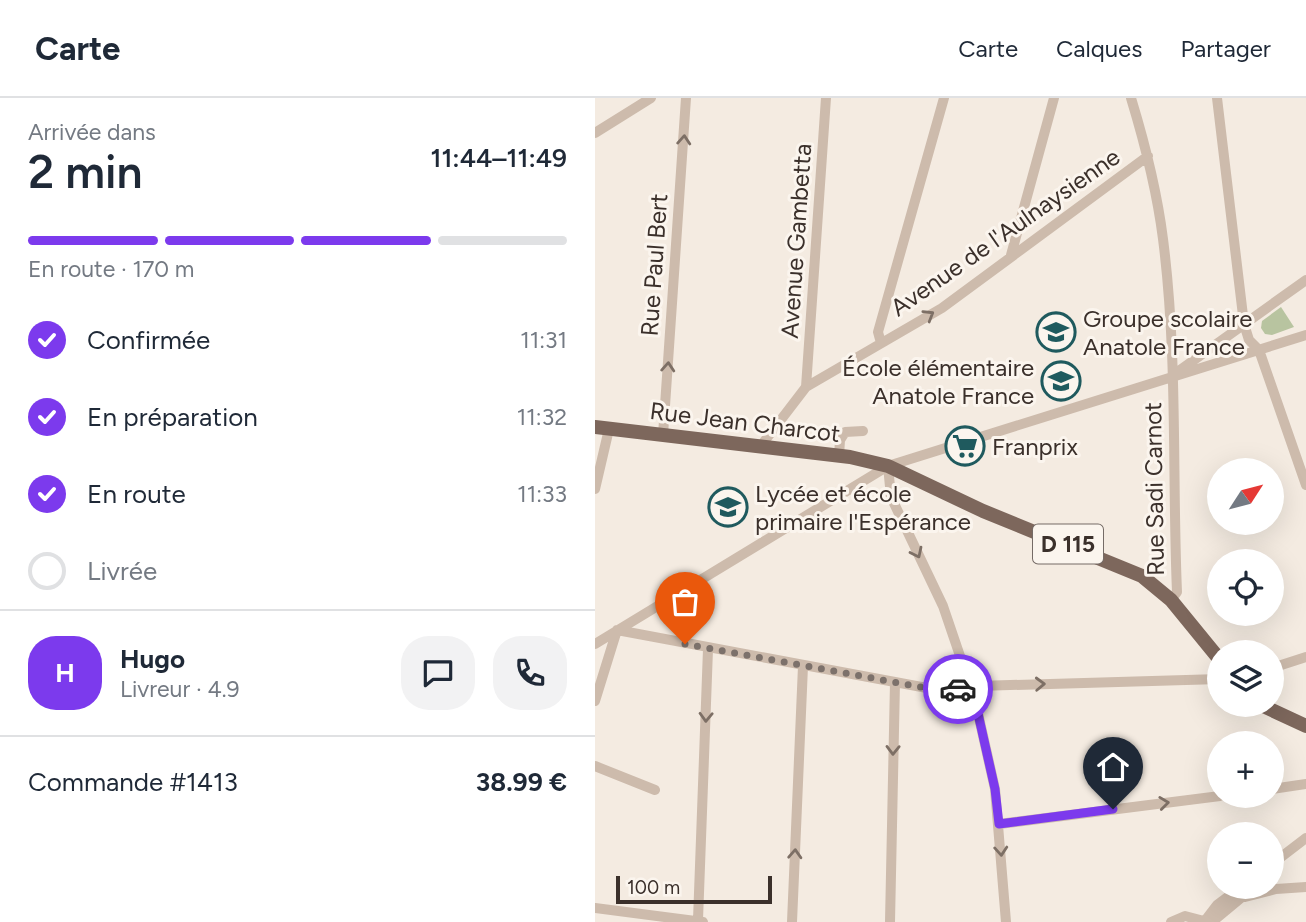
<!DOCTYPE html>
<html lang="fr">
<meta charset="utf-8">
<style>
:root{--surface:#fff;--page:#f2f2f3;--text:#1f2937;--muted:#747a83;--line:#e0e1e3;--accent:#7c3aed}
body{margin:0;font-family:Figtree,sans-serif;background:var(--page);color:var(--text);height:100vh;display:flex;flex-direction:column;font-size:26px;white-space:nowrap}
*{box-sizing:border-box;margin:0}
p{font-size:23px;color:var(--muted)}
.icon{flex:none;width:38px;height:38px;fill:none;stroke:currentColor;stroke-width:2;stroke-linecap:round;stroke-linejoin:round}
.map{position:relative;flex:1;overflow:hidden}
.panel{display:flex;flex-direction:column;background:var(--surface);width:595px}
.panel>*{flex:none}
.needle{width:46px;rotate:54deg}
.tools{position:absolute;left:612px;top:360px;display:grid;gap:14px}
.tools a{display:grid;place-items:center;width:77px;height:77px;border-radius:50%;background:var(--surface);box-shadow:0 7px 28px #0002;font-size:35px}
.scale{position:absolute;left:21px;bottom:18px;width:156px;box-sizing:border-box;padding-left:7px;border:4px solid #3b302b;border-top:0;font-size:19px;line-height:24px;white-space:nowrap;color:#3b302b;-webkit-text-stroke:5px #fbf5ee;paint-order:stroke}
.pin{position:absolute;display:grid;place-items:center;width:60px;height:60px;color:#fff;margin:-72px -30px;border-radius:50% 50% 50% 0;rotate:-45deg;box-shadow:0 0 7px #0007}
.pin .icon{rotate:45deg}
.courier{position:absolute;display:grid;place-items:center;width:70px;height:70px;margin:-35px;border:5px solid #7c3aed;border-radius:50%;background:#fff;color:#222;box-shadow:0 2px 9px #0007}
.summary em{font-style:normal;font-weight:600}
.summary div{display:flex;flex-direction:column-reverse}
.summary{display:flex;align-items:center;justify-content:space-between;height:119px;padding:0 28px}
h1{font-size:46px;font-weight:600;line-height:52px}
.bar{display:grid;grid-template-columns:repeat(4,1fr);gap:10px 7px;align-content:center;height:84px;padding:0 28px}
.bar i{height:9px;border-radius:5px;background:var(--line)}
.bar .selected{background:var(--accent)}
.bar p{grid-column:span 4}
.line{display:flex;align-items:center;gap:18px;padding:0 28px;border-top:2px solid var(--line)}
.line div{flex:1}
.round{display:grid;place-items:center;flex:none;width:74px;height:74px;border-radius:28px;background:var(--page)}
ol{padding:0 28px;list-style:none}
li{display:flex;align-items:center;gap:21px;height:77px}
li p{margin-inline-start:auto}
li .icon{padding:7px;border-radius:50%;background:var(--accent);color:#fff;stroke-width:4}
li:last-child{color:var(--muted)}
li i{width:38px;height:38px;border:4px solid var(--line);border-radius:50%}
header{display:flex;align-items:center;gap:42px;box-sizing:border-box;height:98px;padding:0 35px;background:var(--surface);border-bottom:2px solid var(--line)}
header strong{font-size:33px}
nav{display:flex;gap:38px;margin-inline-start:auto;font-size:24px}
main{display:flex;flex:1;min-height:0}
.map>svg:first-child{display:block}
.green{fill:#b8c4a0}
.lines{fill:none;stroke-linecap:round;stroke-linejoin:round}
.minor{stroke:#cdbbac;stroke-width:10}
.major{stroke:#7d675c;stroke-width:14}
.oneway{stroke:#7d6f65}
.done{stroke:#7c716b;stroke-width:7;stroke-dasharray:0 12.6}
.route{stroke:#7c3aed;stroke-width:9}
.labels{text-anchor:middle;dominant-baseline:central;stroke-width:6;stroke-linejoin:round;paint-order:stroke}
.shield{fill:#fbf5ee;stroke:#756b66;stroke-width:2}
.shield-label{font-size:23px;font-weight:bold;fill:#3b302b}
.street-label{font-size:24px;fill:#3b302b;stroke:#fbf5ee}
.poi-label{font-size:24px;fill:#3b302b;stroke:#fbf5ee;text-anchor:start}
</style>
<header>
<strong>Carte</strong>
<nav><a>Carte</a><a>Calques</a><a>Partager</a></nav>
</header>
<main>
<section class="panel">
<div class="summary"><div><h1>2 min</h1><p>Arrivée dans</p></div><em>11:44–11:49</em></div>
<div class="bar"><i class="selected"></i><i class="selected"></i><i class="selected"></i><i></i><p>En route · 170 m</p></div>
<ol>
<li><svg class="icon" aria-label="check" viewBox="0 0 24 24"><path d="M5 12l5 5 9-10"/></svg>Confirmée<p>11:31</p></li>
<li><svg class="icon" aria-label="check" viewBox="0 0 24 24"><path d="M5 12l5 5 9-10"/></svg>En préparation<p>11:32</p></li>
<li><svg class="icon" aria-label="check" viewBox="0 0 24 24"><path d="M5 12l5 5 9-10"/></svg>En route<p>11:33</p></li>
<li><i></i>Livrée</li>
</ol>
<div class="line" style="height:126px"><b class="round" style="background:var(--accent);color:#fff">H</b><div><b>Hugo</b><p>Livreur · 4.9</p></div><a class="round"><svg class="icon" aria-label="chat" viewBox="0 0 24 24"><path d="M4 5h16v11H9l-5 4z"/></svg></a><a class="round"><svg class="icon" aria-label="phone" viewBox="0 0 24 24"><path d="M5 4h4l2 5-3 2q2 4 5 5l2-3 5 2v4C11 20 4 13 5 4z"/></svg></a></div>
<div class="line" style="height:91px"><div>Commande #1413</div><b>38.99 €</b></div>
</section>
<div class="map">
<svg width="711" height="824" viewBox="0 0 711 824">
<rect width="100%" height="100%" fill="#f4ebe1"/>
<path class="green" d="M 686,209 L 699,229 L 677,237 L 670,236 L 666,230 L 667,223 Z"/>
<g class="lines">
<path class="minor" d="M 536,0 C 550,46 562,93 568,141 C 583,258 577,377 582,494 L 576,502
M 622,0 L 649,226 L 654,242 L 664,252 L 711,387
M 0,35 L 56,0
M 416,157 L 459,0
M 286,245 L 283,234 L 349,0
M 585,272 L 711,182
M 211,289 L 231,0
M 68,337 L 91,0
M 165,349 L 211,289 L 347,210 L 553,58
M 244,358 L 245,342 L 250,334 L 268,333
M 293,368 L 296,399 L 348,508 L 380,602 L 400,691 L 411,824
M 0,391 L 14,331
M 22,532 L 348,593 L 383,588 L 625,581
M 0,546 L 293,368 L 711,237
M 677,570 L 711,559
M 0,603 L 22,532
M 0,668 L 60,692
M 677,691 L 711,686
M 404,726 L 625,698
M 677,766 L 711,740
M 650,799 L 681,791 L 711,789
M 0,810 L 108,824
M 103,822 L 113,551
M 197,824 L 208,568
M 295,824 L 300,584
M 576,824 L 590,818 L 609,823
M 609,824 L 622,807 L 646,789
M 617,824 L 652,795"/>
<path class="major" d="M 0,329 L 255,359 L 293,368 L 388,413 L 547,478 L 576,502 L 625,562
M 666,607 L 711,628"/>
</g>
<defs><path id="oneway-chevron" d="M-2-3.5L2.5 0L-2 3.5" fill="none" stroke-width="1.6" stroke-linecap="round" stroke-linejoin="round" transform="scale(1.75)"/></defs>
<g class="oneway">
<use href="#oneway-chevron" transform="translate(89 42) rotate(-86)"/>
<use href="#oneway-chevron" transform="translate(334 217) rotate(-31)"/>
<use href="#oneway-chevron" transform="translate(73 269) rotate(-86)"/>
<use href="#oneway-chevron" transform="translate(322 455) rotate(64)"/>
<use href="#oneway-chevron" transform="translate(445 586) rotate(-2)"/>
<use href="#oneway-chevron" transform="translate(111 619) rotate(92)"/>
<use href="#oneway-chevron" transform="translate(298 652) rotate(91)"/>
<use href="#oneway-chevron" transform="translate(569 705) rotate(-7)"/>
<use href="#oneway-chevron" transform="translate(406 753) rotate(86)"/>
<use href="#oneway-chevron" transform="translate(200 756) rotate(-87)"/>
</g>
<g class="lines">
<path class="done" d="M 90,546 L 348,593 L 363,591"/>
<path class="route" d="M 363,591 L 377,589 L 400,691 L 404,726 L 518,711"/>
</g>
<defs>
<g id="school-ring" transform="scale(2.0125)"><circle r="9.5" fill="#fbf5ee" stroke="#1f5a5e" stroke-width="1.5"/><path d="M0-5L7-2L0 1L-7-2ZM-4 1L0 2.5L4 1V4Q0 6-4 4Z" fill="#1f5a5e"/></g>
<g id="supermarket-ring" transform="scale(2.0125)"><circle r="9.5" fill="#fbf5ee" stroke="#1f5a5e" stroke-width="1.5"/><path d="M-6-5.5h2.5l.6 2H6L4.5 2H-2.5L-4.4-4H-6ZM-1.5 3.2a1.3 1.3 0 1 0 .1 0ZM3 3.2a1.3 1.3 0 1 0 .1 0Z" fill="#1f5a5e"/></g>
</defs>
<g fill-rule="evenodd">
<use href="#school-ring" x="461" y="234"/>
<use href="#school-ring" x="466" y="283"/>
<use href="#supermarket-ring" x="370" y="348"/>
<use href="#school-ring" x="133" y="409"/>
</g>
<g class="labels">
<rect class="shield" x="438" y="426.5" width="70" height="39" rx="5"/>
<g class="shield-label">
<text x="473" y="446">D 115</text>
</g>
<g class="street-label">
<text transform="translate(410 134) rotate(-35)">Avenue de l'Aulnaysienne</text>
<text transform="translate(201 143) rotate(-86)">Avenue Gambetta</text>
<text transform="translate(59 167) rotate(-86)">Rue Paul Bert</text>
<text transform="translate(150 324) rotate(7)">Rue Jean Charcot</text>
<text transform="translate(559 391) rotate(-91)">Rue Sadi Carnot</text>
</g>
<g class="poi-label">
<text x="488" y="220">Groupe scolaire<tspan x="488" dy="28">Anatole France</tspan></text>
<text x="439" y="269" text-anchor="end">École élémentaire<tspan x="439" dy="28">Anatole France</tspan></text>
<text x="397" y="348">Franprix</text>
<text x="160" y="395">Lycée et école<tspan x="160" dy="28">primaire l'Espérance</tspan></text>
</g>
</g>
</svg>
<div class="tools">
<a><svg class="needle" viewBox="-14 -14 28 28"><path d="M0-13l5 13h-10z" fill="#e53935"/><path d="M0 13l5-13h-10z" fill="#747a83"/></svg></a>
<a><svg class="icon" aria-label="locate" viewBox="0 0 24 24"><circle cx="12" cy="12" r="6"/><path d="M12 2v4M12 18v4M2 12h4M18 12h4"/></svg></a>
<a><svg class="icon" aria-label="layers" viewBox="0 0 24 24"><path d="M12 4l9 5-9 5-9-5zM3 14l9 5 9-5"/></svg></a>
<a>+</a>
<a>−</a>
</div>
<div class="scale">100 m</div>
<div class="pin" style="left:90px;top:546px;background:#ea580c"><svg class="icon" aria-label="bag" viewBox="0 0 24 24"><path d="M5 8h14l-1 12H6zM9 8a3 3 0 0 1 6 0"/></svg></div>
<div class="pin" style="left:518px;top:711px;background:#1f2937"><svg class="icon" aria-label="home" viewBox="0 0 24 24"><path d="M3 11l9-7 9 7M6 9v11h12V9"/></svg></div>
<div class="courier" style="left:363px;top:591px"><svg class="icon" aria-label="car" viewBox="0 0 24 24"><path d="M5 17H2v-5l4-1 3-4h7l3 4 3 1v5h-3M9 17h6M6 11h13"/><circle cx="7" cy="17" r="2"/><circle cx="17" cy="17" r="2"/></svg></div>
</div>
</main>
